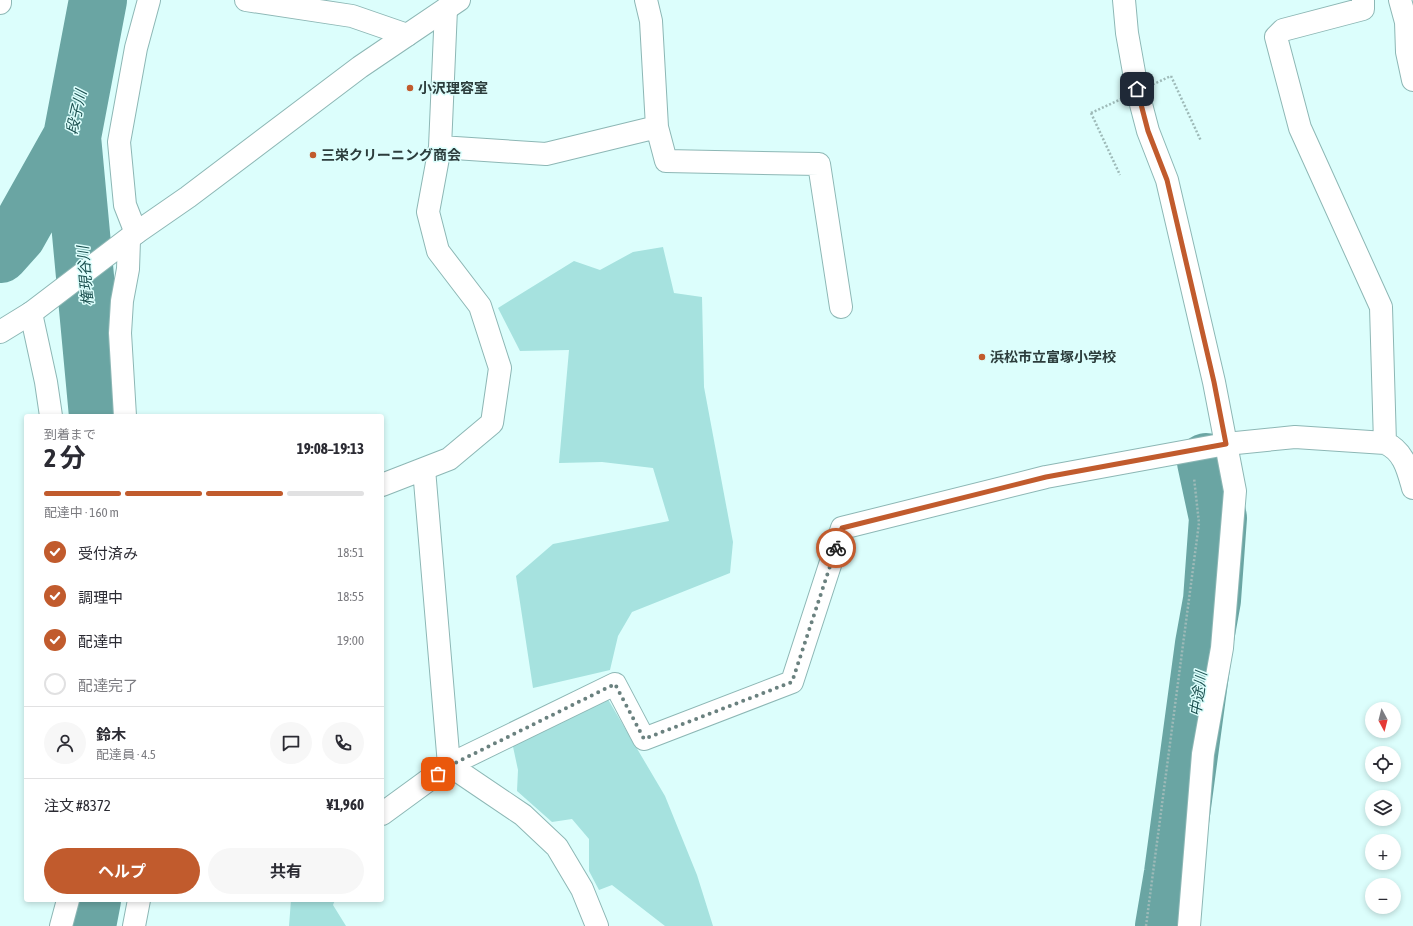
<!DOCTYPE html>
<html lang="ja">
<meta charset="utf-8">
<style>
:root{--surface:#fff;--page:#f7f7f7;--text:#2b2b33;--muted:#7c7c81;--line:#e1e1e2;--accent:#c15b2d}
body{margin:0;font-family:"Asap Condensed","Noto Sans JP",sans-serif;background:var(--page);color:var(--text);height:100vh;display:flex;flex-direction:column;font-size:15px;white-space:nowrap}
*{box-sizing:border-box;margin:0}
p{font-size:13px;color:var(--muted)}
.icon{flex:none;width:22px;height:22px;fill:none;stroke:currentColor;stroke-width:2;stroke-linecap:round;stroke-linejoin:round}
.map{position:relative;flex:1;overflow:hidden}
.panel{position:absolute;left:24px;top:414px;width:360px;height:488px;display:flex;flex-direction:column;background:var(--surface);border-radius:4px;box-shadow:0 2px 6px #0003}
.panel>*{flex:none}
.needle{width:26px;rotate:173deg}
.buttons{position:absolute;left:1365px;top:702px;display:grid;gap:8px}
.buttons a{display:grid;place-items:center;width:36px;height:36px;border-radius:50%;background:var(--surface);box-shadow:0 2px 6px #0003;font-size:20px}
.pin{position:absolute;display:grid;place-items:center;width:34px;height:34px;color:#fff;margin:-17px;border-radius:8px;box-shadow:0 2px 6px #0006}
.courier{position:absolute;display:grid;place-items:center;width:40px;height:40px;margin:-20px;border:3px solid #c15b2d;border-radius:50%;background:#fff;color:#222;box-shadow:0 1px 5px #0007}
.headline em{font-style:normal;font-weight:700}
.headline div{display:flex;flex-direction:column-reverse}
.headline{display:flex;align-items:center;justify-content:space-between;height:68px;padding:0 20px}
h1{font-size:26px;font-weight:700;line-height:30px}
.bar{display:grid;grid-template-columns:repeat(4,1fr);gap:6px 4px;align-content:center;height:48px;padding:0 20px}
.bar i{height:5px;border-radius:3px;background:var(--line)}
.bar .active{background:var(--accent)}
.bar p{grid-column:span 4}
.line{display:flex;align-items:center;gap:10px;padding:0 20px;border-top:1px solid var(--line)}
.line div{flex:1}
.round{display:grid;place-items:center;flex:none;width:42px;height:42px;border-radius:21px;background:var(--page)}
ol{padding:0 20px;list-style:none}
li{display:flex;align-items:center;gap:12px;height:44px}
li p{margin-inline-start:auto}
li .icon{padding:4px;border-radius:50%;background:var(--accent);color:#fff;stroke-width:4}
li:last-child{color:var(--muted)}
li i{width:22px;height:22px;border:2px solid var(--line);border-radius:50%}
.cta{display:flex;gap:8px;margin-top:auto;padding:8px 20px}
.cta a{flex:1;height:46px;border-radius:24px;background:var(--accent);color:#fff;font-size:16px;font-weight:700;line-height:46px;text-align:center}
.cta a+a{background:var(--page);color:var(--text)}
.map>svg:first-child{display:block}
.green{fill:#a6e2df}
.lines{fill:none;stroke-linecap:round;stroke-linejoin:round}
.river{stroke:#6aa5a3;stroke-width:58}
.street-casing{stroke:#8db7b5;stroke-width:24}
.secondary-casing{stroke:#8db7b5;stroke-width:24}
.path{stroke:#9ebab8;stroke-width:2.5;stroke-dasharray:2 2;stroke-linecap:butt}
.street{stroke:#fff;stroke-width:22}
.secondary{stroke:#fff;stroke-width:22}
.path-bridge{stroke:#9ebab8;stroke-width:2.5;stroke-dasharray:2 2;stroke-linecap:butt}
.done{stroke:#6a817f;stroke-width:4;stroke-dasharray:0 7.2}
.route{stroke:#c15b2d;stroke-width:5}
.poi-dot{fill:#c15b2d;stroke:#dcfefc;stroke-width:1.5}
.labels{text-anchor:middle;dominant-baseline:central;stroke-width:3;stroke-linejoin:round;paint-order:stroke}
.poi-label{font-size:14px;font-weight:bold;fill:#2c3d3c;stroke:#dcfefc;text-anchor:start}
.water-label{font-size:15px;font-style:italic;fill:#1c5150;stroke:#dcfefc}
</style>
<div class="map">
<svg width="1413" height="926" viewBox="0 0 1413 926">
<rect width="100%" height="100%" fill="#dcfefc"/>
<path class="green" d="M 663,247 L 674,293 L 702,297 L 704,387 L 733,542 L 730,573 L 632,612 L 618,636 L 610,670 L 533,688 L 516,576 L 553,544 L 669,521 L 653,468 L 602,462 L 559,463 L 569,350 L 520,351 L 498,308 L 574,261 L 600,270 L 633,252 Z
M 606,696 L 665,796 L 697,875 L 713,926 L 665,926 L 612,885 L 599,890 L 589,871 L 589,839 L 572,819 L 552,822 L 517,791 L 518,770 L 512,742 Z
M 291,900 L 335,900 L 333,905 L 346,926 L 289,926 Z"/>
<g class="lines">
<path class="river" d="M 72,137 L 98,416
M 0,254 L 17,235 L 72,137 L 98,0
M 87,926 L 92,900
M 1164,926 L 1173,873 L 1204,644 L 1212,600 L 1218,518 L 1206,462"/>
<g class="street-casing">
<path id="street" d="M 246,0 L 352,16 L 407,35
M 646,0 L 651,21 L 657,127 L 666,161 L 819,164 L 841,307
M 1400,0 L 1406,22 L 1407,52 L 1413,80
M 0,3 L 0,0
M 440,147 L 546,154 L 657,127
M 136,233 L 125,205 L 119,142 L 136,48 L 149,0
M 31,313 L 46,382 L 51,416
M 125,416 L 120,333 L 122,301 L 128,269 L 129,240
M 1385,443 C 1404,451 1408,470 1413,488
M 382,485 L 449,459 L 492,423 L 500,368 L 480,306 L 438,251 L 428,212 L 440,147 L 446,9
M 449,765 L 615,684 L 644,739 L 792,682 L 842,528 L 1046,477 L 1226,444 L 1295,437 L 1385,443 L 1381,307 L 1300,128 L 1276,37 L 1283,30 L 1363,9 L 1363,0
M 449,765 L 523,815 L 557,847 L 582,889 L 597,926
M 382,814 L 449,765 L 424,469
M 61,926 L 68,900
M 134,926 L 139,900"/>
</g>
<g class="secondary-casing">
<path id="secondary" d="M 1124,0 L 1127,33 L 1137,89 L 1148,131 L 1167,180 L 1214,382 L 1235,491 L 1222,648 L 1203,754 L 1189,926
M 0,332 L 31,313 L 136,233 L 188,197 L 360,67 L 459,0"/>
</g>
<path class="path" d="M 1171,76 L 1201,141
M 1091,113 L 1120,175
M 1146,926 L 1199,523 L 1194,478"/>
<use href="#street" class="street"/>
<use href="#secondary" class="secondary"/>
<path class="path-bridge" d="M 1091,113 L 1171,76"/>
</g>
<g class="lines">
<path class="done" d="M 438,774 L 449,766 L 615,684 L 644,739 L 792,682 L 836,548"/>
<path class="route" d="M 836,548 L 842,528 L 1046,477 L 1226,444 L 1214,382 L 1167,180 L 1148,131 L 1137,89"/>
</g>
<g class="poi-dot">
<circle cx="410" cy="88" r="4"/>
<circle cx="313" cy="155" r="4"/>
<circle cx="982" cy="357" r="4"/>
</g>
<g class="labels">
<g class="poi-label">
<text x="418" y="88">小沢理容室</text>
<text x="321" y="155">三栄クリーニング商会</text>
<text x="990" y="357">浜松市立富塚小学校</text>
</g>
<g class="water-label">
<text transform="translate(76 112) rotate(-77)">段子川</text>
<text transform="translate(85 276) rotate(-95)">権現谷川</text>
<text transform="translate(1198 694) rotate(-82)">中途川</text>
</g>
</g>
</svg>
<div class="buttons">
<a><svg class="needle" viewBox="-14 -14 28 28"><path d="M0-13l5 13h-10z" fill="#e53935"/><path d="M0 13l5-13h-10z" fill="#7c7c81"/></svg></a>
<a><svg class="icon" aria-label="locate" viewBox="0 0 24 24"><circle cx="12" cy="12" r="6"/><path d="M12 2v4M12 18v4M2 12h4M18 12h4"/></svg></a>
<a><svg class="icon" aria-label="layers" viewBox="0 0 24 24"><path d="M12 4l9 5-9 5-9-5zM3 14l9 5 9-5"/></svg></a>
<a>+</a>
<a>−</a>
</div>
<div class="pin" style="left:438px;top:774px;background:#ea580c"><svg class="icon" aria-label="bag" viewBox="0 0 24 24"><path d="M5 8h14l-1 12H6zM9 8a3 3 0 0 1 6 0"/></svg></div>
<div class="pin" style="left:1137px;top:89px;background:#1f2937"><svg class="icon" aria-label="home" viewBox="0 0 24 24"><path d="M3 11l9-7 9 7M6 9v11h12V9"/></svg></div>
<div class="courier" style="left:836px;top:548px"><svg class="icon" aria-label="bike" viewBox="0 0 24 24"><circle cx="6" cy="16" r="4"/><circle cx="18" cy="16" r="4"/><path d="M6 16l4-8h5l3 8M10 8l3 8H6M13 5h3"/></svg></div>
<section class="panel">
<div class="headline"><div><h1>2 分</h1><p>到着まで</p></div><em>19:08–19:13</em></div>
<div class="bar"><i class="active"></i><i class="active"></i><i class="active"></i><i></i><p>配達中 · 160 m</p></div>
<ol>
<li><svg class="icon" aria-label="check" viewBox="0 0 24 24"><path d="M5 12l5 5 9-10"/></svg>受付済み<p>18:51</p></li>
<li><svg class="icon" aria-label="check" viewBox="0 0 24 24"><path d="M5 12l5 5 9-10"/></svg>調理中<p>18:55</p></li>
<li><svg class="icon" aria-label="check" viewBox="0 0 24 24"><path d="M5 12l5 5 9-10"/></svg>配達中<p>19:00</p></li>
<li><i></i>配達完了</li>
</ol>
<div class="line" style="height:72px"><a class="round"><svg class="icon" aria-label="person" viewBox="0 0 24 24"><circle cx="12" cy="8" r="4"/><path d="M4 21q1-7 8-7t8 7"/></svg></a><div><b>鈴木</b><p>配達員 · 4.5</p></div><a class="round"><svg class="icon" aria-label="chat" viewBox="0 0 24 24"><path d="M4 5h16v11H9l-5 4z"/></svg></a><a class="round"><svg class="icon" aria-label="phone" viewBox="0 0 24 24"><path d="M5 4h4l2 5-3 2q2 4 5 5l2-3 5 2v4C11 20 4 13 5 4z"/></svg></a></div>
<div class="line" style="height:52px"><div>注文 #8372</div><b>¥1,960</b></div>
<div class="cta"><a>ヘルプ</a><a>共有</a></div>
</section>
</div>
